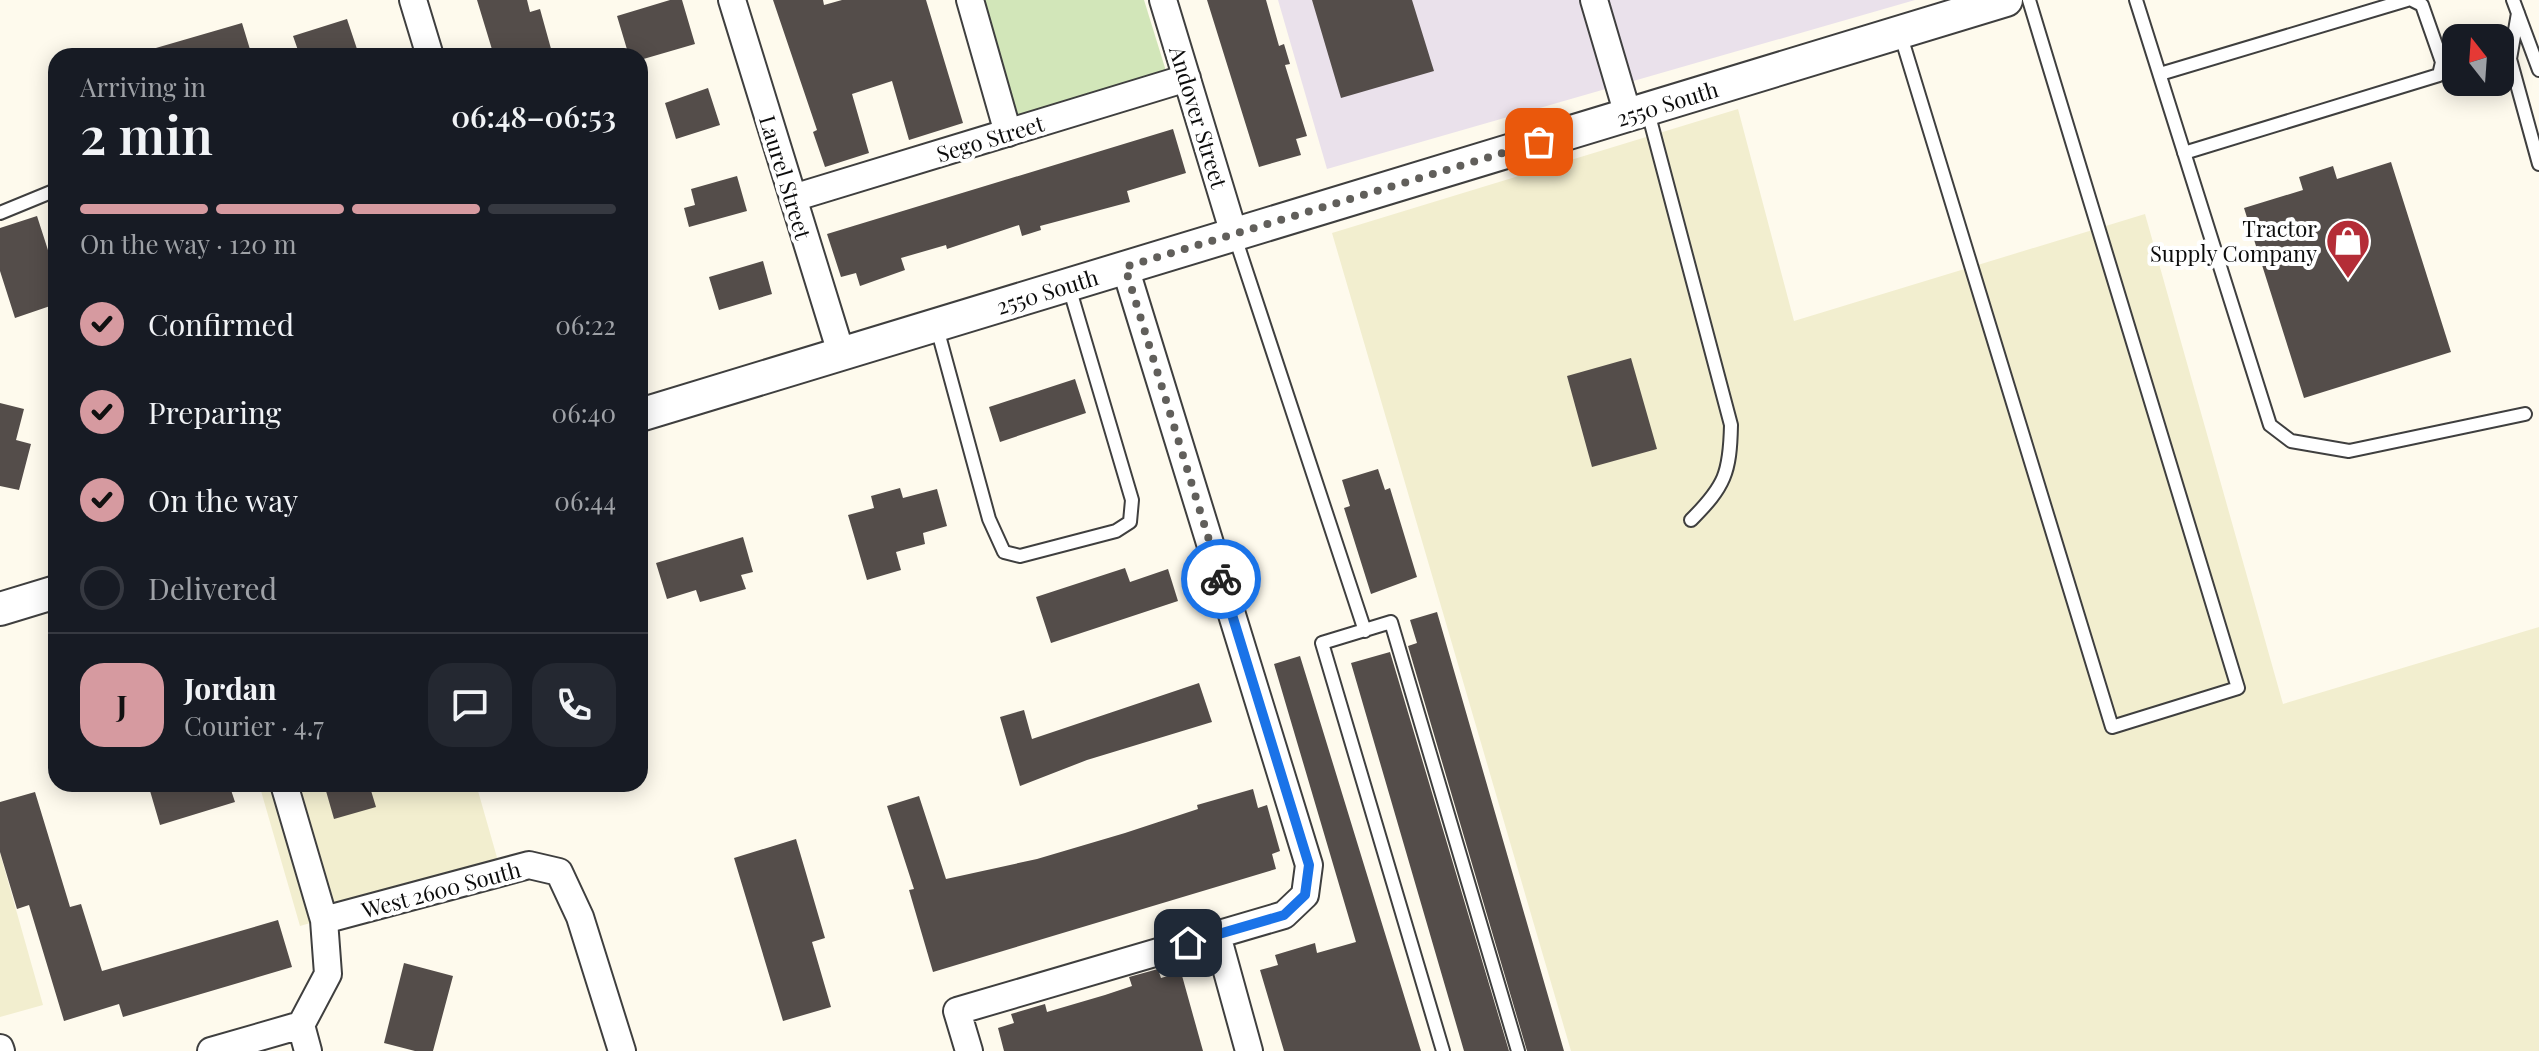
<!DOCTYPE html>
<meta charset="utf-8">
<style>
:root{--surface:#171b24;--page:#242831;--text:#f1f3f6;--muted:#9ea1a6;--line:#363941;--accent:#d69aa0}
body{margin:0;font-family:"Playfair Display",serif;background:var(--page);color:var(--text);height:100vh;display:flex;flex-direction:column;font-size:30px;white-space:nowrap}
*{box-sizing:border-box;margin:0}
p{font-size:26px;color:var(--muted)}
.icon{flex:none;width:44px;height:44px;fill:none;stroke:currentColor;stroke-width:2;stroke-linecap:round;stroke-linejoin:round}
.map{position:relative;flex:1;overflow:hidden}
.sheet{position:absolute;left:48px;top:48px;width:600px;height:744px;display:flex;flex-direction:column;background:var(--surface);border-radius:24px;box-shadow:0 4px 20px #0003}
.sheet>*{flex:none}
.needle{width:52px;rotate:343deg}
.fabs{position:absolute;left:2442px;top:24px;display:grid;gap:16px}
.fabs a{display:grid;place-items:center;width:72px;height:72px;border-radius:16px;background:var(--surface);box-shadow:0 4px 20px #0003;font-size:40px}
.pin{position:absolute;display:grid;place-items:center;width:68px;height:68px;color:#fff;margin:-34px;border-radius:16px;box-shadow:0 4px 12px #0006}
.courier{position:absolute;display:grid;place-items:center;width:80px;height:80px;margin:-40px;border:6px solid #1a73e8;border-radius:50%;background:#fff;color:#222;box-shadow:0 2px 10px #0007}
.overview em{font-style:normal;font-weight:600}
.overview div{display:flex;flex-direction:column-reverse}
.overview{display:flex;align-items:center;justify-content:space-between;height:136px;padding:0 32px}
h1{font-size:52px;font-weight:600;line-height:60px}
.bar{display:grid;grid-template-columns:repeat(4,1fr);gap:12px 8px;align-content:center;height:96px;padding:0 32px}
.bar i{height:10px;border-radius:6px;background:var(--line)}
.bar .current{background:var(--accent)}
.bar p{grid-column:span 4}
.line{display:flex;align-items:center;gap:20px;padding:0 32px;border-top:2px solid var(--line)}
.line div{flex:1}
.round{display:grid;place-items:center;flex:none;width:84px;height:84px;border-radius:24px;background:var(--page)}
ol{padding:0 32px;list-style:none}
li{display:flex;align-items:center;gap:24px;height:88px}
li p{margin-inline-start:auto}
li .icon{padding:8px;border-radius:50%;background:var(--accent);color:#111;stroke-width:4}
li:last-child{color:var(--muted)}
li i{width:44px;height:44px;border:4px solid var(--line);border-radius:50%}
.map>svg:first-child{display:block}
.industrial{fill:#eae1eb}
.farmland{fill:#f2eecf}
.green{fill:#d2e6b9}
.building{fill:#544d4a}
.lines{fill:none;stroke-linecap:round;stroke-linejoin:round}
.service-casing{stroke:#3f3f3f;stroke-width:16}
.minor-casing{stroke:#3f3f3f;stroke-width:30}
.tertiary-casing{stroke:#3f3f3f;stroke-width:36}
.service{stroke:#fff;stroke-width:12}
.minor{stroke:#fff;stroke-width:26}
.tertiary{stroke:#fff;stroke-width:32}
.done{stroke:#615f5b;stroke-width:8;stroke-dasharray:0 14.4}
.route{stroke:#1a73e8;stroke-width:10}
.labels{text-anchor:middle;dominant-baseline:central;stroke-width:8;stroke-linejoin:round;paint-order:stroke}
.street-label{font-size:22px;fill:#0c0c0c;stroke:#fff}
.poi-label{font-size:22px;fill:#0c0c0c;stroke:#fff;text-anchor:end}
</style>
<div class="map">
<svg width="2539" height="1051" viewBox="0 0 2539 1051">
<rect width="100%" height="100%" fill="#fefaed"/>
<path class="industrial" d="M 1278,0 L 1915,0 L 1327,169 Z"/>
<path class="farmland" d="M 1738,109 L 1794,321 L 2145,214 L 2283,704 L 2539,627 L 2539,1051 L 1571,1051 L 1332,233 Z
M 259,784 L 476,784 L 500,868 L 300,926 Z
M 0,853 L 43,1005 L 0,1017 Z"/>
<path class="green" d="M 978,0 L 1144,0 L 1166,71 L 1014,117 Z"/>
<path class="building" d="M 477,0 L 527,0 L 530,12 L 540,9 L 553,56 L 494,56 Z
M 670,0 L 682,0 L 695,44 L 640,60 L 640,56 L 629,56 L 617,16 Z
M 773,0 L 823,0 L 824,5 L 842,0 L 926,0 L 963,123 L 909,140 L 892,81 L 852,94 L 869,153 L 825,167 L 813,132 L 817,130 Z
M 1207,0 L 1266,0 L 1279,46 L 1284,44 L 1290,64 L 1285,65 L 1307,136 L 1296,139 L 1301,155 L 1259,167 Z
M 1312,0 L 1412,0 L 1434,71 L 1341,98 Z
M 347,19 L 358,52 L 346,56 L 300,56 L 293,36 Z
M 242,23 L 252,56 L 150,56 L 149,50 Z
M 708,88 L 720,125 L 676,139 L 665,103 Z
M 1173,129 L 1186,173 L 1127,191 L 1130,202 L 1040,226 L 1041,230 L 1022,236 L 1019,225 L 947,249 L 946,245 L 901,258 L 905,270 L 860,286 L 856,273 L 841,277 L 827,234 Z
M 2391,162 L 2451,352 L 2304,398 L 2244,208 L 2303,190 L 2299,177 L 2333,166 L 2337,179 Z
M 737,176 L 747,211 L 689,227 L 684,208 L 695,205 L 691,189 Z
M 37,216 L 56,275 L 56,304 L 15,318 L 0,271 L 0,228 Z
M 763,261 L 772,294 L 719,310 L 709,277 Z
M 1631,358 L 1657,449 L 1592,467 L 1567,376 Z
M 1075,379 L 1086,413 L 1000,442 L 989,407 Z
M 0,403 L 24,409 L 16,440 L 31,444 L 19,490 L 0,486 Z
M 1378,469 L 1385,490 L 1390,488 L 1417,577 L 1371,594 L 1344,508 L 1350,506 L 1342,480 Z
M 900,488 L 903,498 L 937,489 L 947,526 L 923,533 L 925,544 L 896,552 L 901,570 L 867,580 L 848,515 L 874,508 L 871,496 Z
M 743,537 L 753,572 L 741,575 L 746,589 L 700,602 L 696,590 L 667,599 L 656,563 Z
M 1125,568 L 1130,582 L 1168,569 L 1178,601 L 1051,643 L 1036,597 Z
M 1437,612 L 1564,1051 L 1527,1051 L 1408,646 L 1417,643 L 1410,620 Z
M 1390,652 L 1509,1051 L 1464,1051 L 1351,663 Z
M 1300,656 L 1421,1051 L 1284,1051 L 1281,1041 L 1260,970 L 1278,965 L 1275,955 L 1315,943 L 1317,953 L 1356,942 L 1274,664 Z
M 1199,683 L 1212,722 L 1087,760 L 1020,786 L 1000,717 L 1024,710 L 1032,739 Z
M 148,784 L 229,784 L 235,802 L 160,825 Z
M 324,784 L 369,784 L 376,807 L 334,819 Z
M 1253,789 L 1258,808 L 1267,805 L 1280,851 L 1272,854 L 1276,869 L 933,972 L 909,890 L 914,889 L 887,806 L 919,796 L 946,879 L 1037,859 L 1125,833 L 1198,809 L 1197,805 Z
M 35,792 L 70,907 L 81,904 L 102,971 L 278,920 L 292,967 L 123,1017 L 119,1004 L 64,1021 L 29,905 L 17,909 L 0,852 L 0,802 Z
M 796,839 L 825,938 L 812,942 L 831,1007 L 783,1021 L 734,858 Z
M 404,963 L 453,976 L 433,1051 L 415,1051 L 384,1043 Z
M 1158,969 L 1161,978 L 1181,972 L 1203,1051 L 1004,1051 L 998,1028 L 1014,1023 L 1011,1014 L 1045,1004 L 1047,1012 L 1105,995 L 1132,986 L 1129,977 Z"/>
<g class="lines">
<g class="service-casing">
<path id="service" d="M 2136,0 L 2270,425 L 2291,441 L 2349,451 L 2525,414
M 2513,0 L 2539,70
M 2518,13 L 2510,59 L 2539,164
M 1900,33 L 2112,727 L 2238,688 L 2029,0
M 2160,74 L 2407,0
M 1648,112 L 1731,425 C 1730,473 1725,486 1691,520
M 2184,153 L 2439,75 L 2442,62 L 2422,5 L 2412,0
M 0,213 L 56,190
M 1235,237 L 1365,631
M 937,328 L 989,519 L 1004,552 L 1020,556 L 1116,531 L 1130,522 L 1132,500 L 1069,287
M 1443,1051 L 1322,643 L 1391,622 L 1518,1051"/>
</g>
<g class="minor-casing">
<path id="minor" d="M 413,0 L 430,56
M 732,0 L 841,353
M 970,0 L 1008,133
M 1163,0 L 1234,234
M 1594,0 L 1628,115
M 793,198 L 1187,78
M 284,784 L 324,920 L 328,974 L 301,1025 L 308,1051
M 324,920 L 529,865 L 559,872 L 580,917 L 622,1051
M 1217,935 L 1249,1051
M 0,1048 L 1,1051
M 211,1051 L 301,1025
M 969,1051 L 957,1011 L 1284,915 L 1305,895 L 1309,865 L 1125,267"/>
</g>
<g class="tertiary-casing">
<path id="tertiary" d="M 640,415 L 2006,0
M 0,609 L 56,592"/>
</g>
<use href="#service" class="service"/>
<use href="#minor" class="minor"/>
<use href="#tertiary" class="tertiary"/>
</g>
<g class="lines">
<path class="done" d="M 1221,579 L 1125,267 L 1539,142"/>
<path class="route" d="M 1188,943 L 1284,915 L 1305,895 L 1309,865 L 1221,579"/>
</g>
<defs>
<g id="shop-pin" transform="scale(2.3)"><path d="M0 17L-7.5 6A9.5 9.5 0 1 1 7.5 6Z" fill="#b42d37" stroke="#fff"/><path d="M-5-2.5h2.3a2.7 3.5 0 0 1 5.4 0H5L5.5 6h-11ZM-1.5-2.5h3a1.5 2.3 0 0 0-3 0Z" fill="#fff"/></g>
</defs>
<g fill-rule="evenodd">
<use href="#shop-pin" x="2348" y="241"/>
</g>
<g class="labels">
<g class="street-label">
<text transform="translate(1667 103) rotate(-17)">2550 South</text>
<text transform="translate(1199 117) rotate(73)">Andover Street</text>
<text transform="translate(990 138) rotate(-17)">Sego Street</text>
<text transform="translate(786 177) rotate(73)">Laurel Street</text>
<text transform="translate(1047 291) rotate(-17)">2550 South</text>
<text transform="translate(441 889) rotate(-15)">West 2600 South</text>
</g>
<g class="poi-label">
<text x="2317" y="228">Tractor<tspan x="2317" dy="25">Supply Company</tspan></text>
</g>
</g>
</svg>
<div class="fabs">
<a><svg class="needle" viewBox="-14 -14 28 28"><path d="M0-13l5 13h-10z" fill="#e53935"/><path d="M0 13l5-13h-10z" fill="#9ea1a6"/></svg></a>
</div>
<div class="pin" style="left:1539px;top:142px;background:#ea580c"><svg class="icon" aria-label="bag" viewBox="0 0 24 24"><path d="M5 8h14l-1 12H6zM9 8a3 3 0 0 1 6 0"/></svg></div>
<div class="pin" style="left:1188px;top:943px;background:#1f2937"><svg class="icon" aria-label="home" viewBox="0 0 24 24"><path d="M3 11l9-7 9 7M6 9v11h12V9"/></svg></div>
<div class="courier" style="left:1221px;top:579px"><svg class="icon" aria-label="bike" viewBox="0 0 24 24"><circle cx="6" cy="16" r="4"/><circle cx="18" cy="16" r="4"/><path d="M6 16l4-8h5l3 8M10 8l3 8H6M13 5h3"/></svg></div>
<section class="sheet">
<div class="overview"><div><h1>2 min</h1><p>Arriving in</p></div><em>06:48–06:53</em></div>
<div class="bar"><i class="current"></i><i class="current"></i><i class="current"></i><i></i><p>On the way · 120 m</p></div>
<ol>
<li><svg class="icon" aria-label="check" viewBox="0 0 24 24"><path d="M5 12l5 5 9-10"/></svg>Confirmed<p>06:22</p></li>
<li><svg class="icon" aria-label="check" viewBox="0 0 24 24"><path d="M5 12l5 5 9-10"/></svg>Preparing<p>06:40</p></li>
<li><svg class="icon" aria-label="check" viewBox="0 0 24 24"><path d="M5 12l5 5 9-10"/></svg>On the way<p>06:44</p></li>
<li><i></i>Delivered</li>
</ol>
<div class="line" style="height:144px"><b class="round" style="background:var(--accent);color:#111">J</b><div><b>Jordan</b><p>Courier · 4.7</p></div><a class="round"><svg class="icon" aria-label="chat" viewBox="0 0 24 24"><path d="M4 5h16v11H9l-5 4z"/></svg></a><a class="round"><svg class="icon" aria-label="phone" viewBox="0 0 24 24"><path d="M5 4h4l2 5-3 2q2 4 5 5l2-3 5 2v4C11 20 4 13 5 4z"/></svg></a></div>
</section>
</div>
